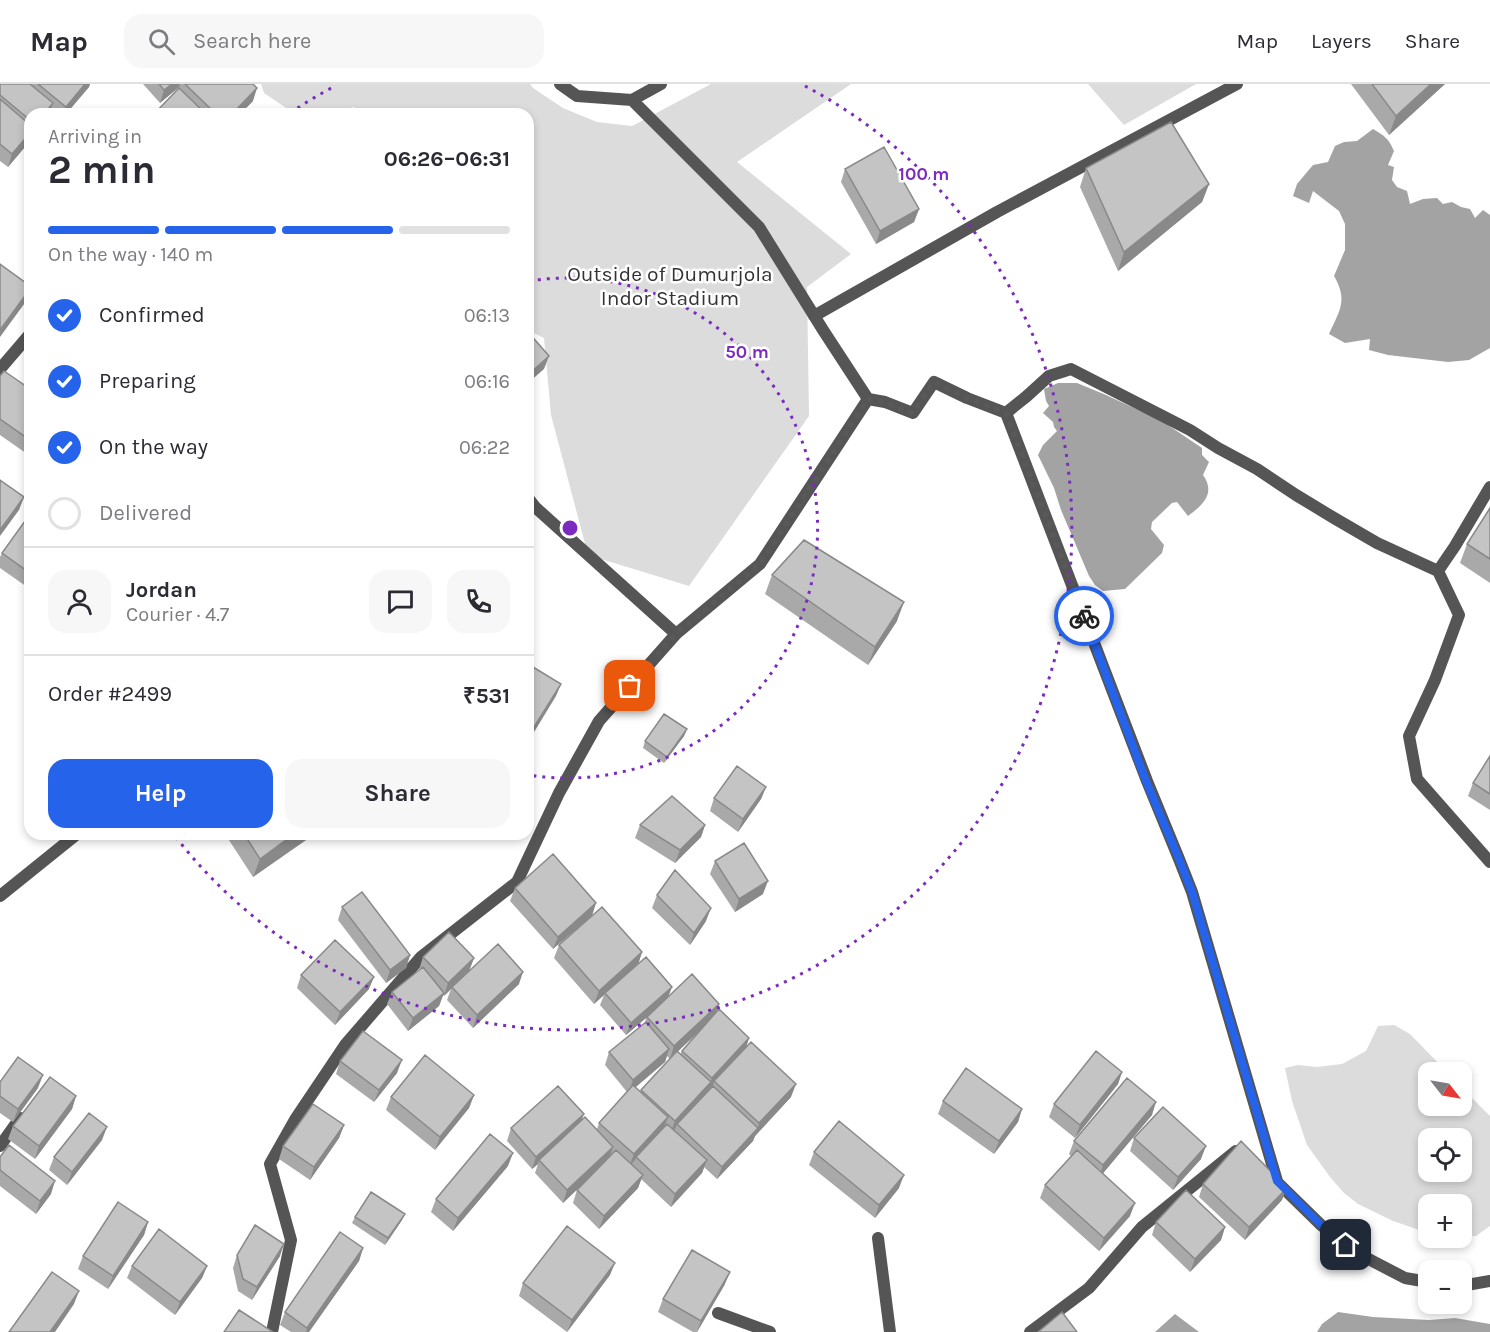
<!DOCTYPE html>
<meta charset="utf-8">
<style>
:root{--surface:#fff;--page:#f7f7f7;--text:#2b2b33;--muted:#7c7c81;--line:#e1e1e2;--accent:#2563eb}
body{margin:0;font-family:Karla,sans-serif;background:var(--page);color:var(--text);height:100vh;display:flex;flex-direction:column;font-size:22px;white-space:nowrap}
*{box-sizing:border-box;margin:0}
p{font-size:20px;color:var(--muted)}
.icon{flex:none;width:33px;height:33px;fill:none;stroke:currentColor;stroke-width:2;stroke-linecap:round;stroke-linejoin:round}
.map{position:relative;flex:1;overflow:hidden}
.sheet{position:absolute;left:24px;top:24px;width:510px;height:732px;display:flex;flex-direction:column;background:var(--surface);border-radius:18px;box-shadow:0 3px 9px #0003}
.sheet>*{flex:none}
.needle{width:39px;rotate:121deg}
.controls{position:absolute;left:1418px;top:978px;display:grid;gap:12px}
.controls a{display:grid;place-items:center;width:54px;height:54px;border-radius:12px;background:var(--surface);box-shadow:0 3px 9px #0003;font-size:30px}
.pin{position:absolute;display:grid;place-items:center;width:51px;height:51px;color:#fff;margin:-26px;border-radius:12px;box-shadow:0 3px 9px #0006}
.courier{position:absolute;display:grid;place-items:center;width:60px;height:60px;margin:-30px;border:4px solid #2563eb;border-radius:50%;background:#fff;color:#222;box-shadow:0 2px 8px #0007}
.headline em{font-style:normal;font-weight:700}
.headline div{display:flex;flex-direction:column-reverse}
.headline{display:flex;align-items:center;justify-content:space-between;height:102px;padding:0 24px}
h1{font-size:39px;font-weight:700;line-height:45px}
.bar{display:grid;grid-template-columns:repeat(4,1fr);gap:9px 6px;align-content:center;height:72px;padding:0 24px}
.bar i{height:8px;border-radius:4px;background:var(--line)}
.bar .selected{background:var(--accent)}
.bar p{grid-column:span 4}
.line{display:flex;align-items:center;gap:15px;padding:0 24px;border-top:2px solid var(--line)}
.line div{flex:1}
.round{display:grid;place-items:center;flex:none;width:63px;height:63px;border-radius:18px;background:var(--page)}
ol{padding:0 24px;list-style:none}
li{display:flex;align-items:center;gap:18px;height:66px}
li p{margin-inline-start:auto}
li .icon{padding:6px;border-radius:50%;background:var(--accent);color:#fff;stroke-width:4}
li:last-child{color:var(--muted)}
li i{width:33px;height:33px;border:3px solid var(--line);border-radius:50%}
.cta{display:flex;gap:12px;margin-top:auto;padding:12px 24px}
.cta a{flex:1;height:69px;border-radius:18px;background:var(--accent);color:#fff;font-size:24px;font-weight:700;line-height:69px;text-align:center}
.cta a+a{background:var(--page);color:var(--text)}
header{display:flex;align-items:center;gap:36px;box-sizing:border-box;height:84px;padding:0 30px;background:var(--surface);border-bottom:2px solid var(--line)}
header strong{font-size:28px}
nav{display:flex;gap:33px;margin-inline-start:auto;font-size:21px}
.search{width:420px;height:54px;background:var(--page);display:flex;align-items:center;gap:15px;box-sizing:border-box;padding:0 21px;border-radius:18px;color:var(--muted);font-size:22px}
.map>svg:first-child{display:block}
.green{fill:#dcdcdc;fill-rule:evenodd}
.water{fill:#a3a3a3}
.lines{fill:none;stroke-linecap:round;stroke-linejoin:round}
.minor{stroke:#555;stroke-width:12}
.wall{fill:#a9a9a9;fill-rule:evenodd}
.shaded-wall{fill:#898989}
.building{fill:#c4c4c4;stroke:#898989;stroke-width:1.5}
.done{stroke:#595959;stroke-width:6;stroke-dasharray:0 10.8}
.route{stroke:#2563eb;stroke-width:8}
.ring{fill:none;stroke:#7b2cbf;stroke-width:3;stroke-dasharray:3 6}
.labels{text-anchor:middle;dominant-baseline:central;stroke-width:5;stroke-linejoin:round;paint-order:stroke}
.park-label{font-size:21px;fill:#333;stroke:#fff}
.centre{fill:#7b2cbf;stroke:#fff;stroke-width:3}
.ring-label{font-size:18px;text-anchor:middle;font-weight:bold;fill:#7b2cbf;stroke:#fff;stroke-width:5;stroke-linejoin:round;paint-order:stroke}
</style>
<header>
<strong>Map</strong>
<div class="search"><svg class="icon" aria-label="search" viewBox="0 0 24 24"><circle cx="10" cy="10" r="6"/><path d="M15 15l6 6"/></svg>Search here</div>
<nav><a>Map</a><a>Layers</a><a>Share</a></nav>
</header>
<div class="map">
<svg width="1490" height="1248" viewBox="0 0 1490 1248">
<rect width="100%" height="100%" fill="#fff"/>
<path class="green" d="M 261,0 L 530,0 L 533,4 L 563,24 L 597,38 L 632,42 L 711,0 L 851,0 L 737,78 L 851,170 L 807,203 L 809,332 L 689,502 L 588,471 L 551,331 L 544,254 L 528,246 L 528,30 L 367,30 L 353,23 L 339,30 L 295,30 L 264,9 Z
M 1088,0 L 1196,0 L 1124,41 Z
M 1394,941 L 1410,950 L 1447,988 L 1428,988 L 1428,1022 L 1461,1022 L 1461,1003 L 1490,1032 L 1490,1142 L 1476,1152 L 1461,1153 L 1461,1120 L 1428,1120 L 1428,1149 L 1393,1137 L 1358,1120 L 1344,1109 L 1330,1093 L 1307,1061 L 1292,1017 L 1285,984 L 1298,981 L 1317,983 L 1342,980 L 1366,967 L 1378,942 ZM 1461,1054 L 1461,1088 L 1428,1088 L 1428,1054 Z"/>
<path class="water" d="M 1373,45 C 1385,52 1389,55 1394,67 L 1388,81 L 1394,83 L 1392,96 L 1397,103 L 1407,107 L 1410,120 L 1423,115 L 1437,114 L 1443,120 L 1452,118 L 1461,123 L 1470,125 L 1475,134 L 1483,126 L 1490,131 L 1490,264 L 1469,276 L 1448,278 L 1388,271 L 1369,266 L 1370,255 L 1345,259 L 1329,250 C 1340,226 1348,216 1334,192 L 1345,166 L 1345,140 L 1339,127 L 1313,107 L 1309,119 L 1293,112 L 1297,100 L 1313,81 L 1328,78 L 1335,62 L 1344,58 L 1357,57 Z
M 1058,299 L 1077,299 L 1106,311 L 1162,337 L 1202,364 L 1202,371 L 1209,378 L 1203,391 C 1216,409 1203,421 1188,432 L 1177,418 L 1172,419 L 1152,438 L 1151,445 L 1164,461 L 1162,469 L 1125,505 L 1103,507 L 1095,501 L 1089,492 L 1061,426 L 1054,404 L 1038,371 L 1043,361 L 1057,347 L 1054,343 L 1053,338 L 1043,329 L 1049,322 L 1046,317 L 1044,305 Z
M 1338,1228 L 1373,1233 L 1429,1236 L 1455,1234 L 1490,1240 L 1490,1248 L 1317,1248 L 1322,1240 Z
M 1175,1230 L 1199,1248 L 1155,1248 Z"/>
<g class="lines">
<path class="minor" d="M 560,0 L 577,12 L 632,16 L 661,0
M 814,232 L 997,128 L 1237,0
M 0,285 L 30,250
M 868,315 L 885,318 L 913,329 L 934,298 L 967,314 L 1006,329 L 1027,312 L 1049,292 L 1071,285 L 1190,346 L 1218,364 L 1257,385 L 1296,411 L 1334,434 L 1377,459 L 1438,487 L 1455,462 L 1490,403
M 1006,329 L 1147,697 L 1179,775 L 1192,808 L 1277,1097
M 528,414 L 535,423 L 676,550
M 1438,487 L 1459,531 L 1435,596 L 1409,652 L 1417,695 L 1490,778
M 0,812 L 77,750
M 0,1062 L 20,1034
M 1274,1095 L 1321,1141 L 1359,1170 L 1405,1194 L 1428,1198
M 878,1154 L 890,1248
M 1461,1202 L 1490,1197
M 718,1229 L 770,1248
M 272,1248 L 291,1156 L 270,1080 L 296,1034 L 345,961 L 421,873 L 517,798 L 559,709 L 599,637 L 676,550 L 760,480 L 868,315 L 823,246 L 759,143 L 632,16
M 1030,1248 L 1089,1204 L 1142,1143 L 1236,1067"/>
</g>
<path class="wall" d="M 0,0 L 90,0 L 89,3 L 66,30 L 54,30 L 50,27 L 49,30 L 30,30 L 30,57 L 8,83 L 0,77 Z
M 143,0 L 253,0 L 253,17 L 240,30 L 154,30 L 179,3 L 160,19 Z
M 1351,0 L 1445,0 L 1389,51 Z
M 1086,84 L 1209,100 L 1202,118 L 1118,187 L 1080,103 Z
M 845,85 L 919,125 L 914,138 L 876,160 L 841,98 Z
M 0,292 L 30,305 L 30,372 L 0,351 Z
M 1490,424 L 1490,499 L 1460,479 L 1467,460 Z
M 30,430 L 30,505 L 0,484 L 0,473 L 2,469 Z
M 772,491 L 897,537 L 868,581 L 765,510 Z
M 687,645 L 684,652 L 664,679 L 643,664 L 645,657 Z
M 1490,672 L 1490,726 L 1468,712 L 1473,699 Z
M 766,703 L 761,715 L 738,748 L 710,727 L 714,714 Z
M 640,741 L 705,741 L 701,753 L 675,779 L 635,754 Z
M 225,750 L 308,750 L 306,756 L 253,793 Z
M 715,777 L 763,810 L 735,828 L 710,790 Z
M 515,804 L 596,819 L 553,865 L 510,817 Z
M 657,811 L 706,837 L 690,861 L 652,824 Z
M 342,823 L 410,871 L 406,884 L 386,899 L 338,836 Z
M 559,861 L 642,868 L 638,880 L 672,903 L 668,912 L 719,920 L 716,929 L 749,954 L 746,963 L 791,1013 L 755,1052 L 753,1057 L 717,1095 L 704,1083 L 702,1089 L 671,1123 L 641,1095 L 638,1104 L 599,1145 L 573,1119 L 577,1106 L 591,1092 L 563,1119 L 535,1089 L 538,1080 L 532,1085 L 507,1057 L 511,1044 L 584,1030 L 581,1037 L 597,1045 L 599,1039 L 627,1008 L 605,981 L 609,968 L 645,939 L 646,934 L 626,951 L 600,921 L 604,911 L 594,920 L 554,874 ZM 700,947 L 682,967 L 680,970 L 678,967 ZM 667,972 L 670,975 L 640,1008 L 635,1003 L 665,978 Z
M 423,873 L 474,874 L 469,887 L 519,900 L 473,944 L 447,916 L 451,905 L 444,912 L 443,911 L 439,922 L 408,947 L 387,920 L 392,908 L 419,886 Z
M 301,891 L 369,905 L 335,941 L 297,904 Z
M 340,977 L 397,989 L 374,1018 L 336,990 Z
M 1122,988 L 1118,1000 L 1075,1054 L 1049,1033 L 1054,1020 Z
M 0,998 L 38,1004 L 13,1038 L 0,1029 Z
M 474,1011 L 469,1024 L 435,1066 L 386,1026 L 391,1013 Z
M 76,1012 L 72,1025 L 35,1075 L 8,1055 L 13,1042 Z
M 943,1017 L 1022,1025 L 1018,1038 L 994,1070 L 938,1030 Z
M 1152,1031 L 1103,1089 L 1130,1132 L 1099,1167 L 1040,1114 L 1045,1101 L 1071,1072 L 1069,1070 L 1074,1057 Z
M 344,1041 L 339,1054 L 310,1096 L 279,1075 L 283,1062 Z
M 1134,1054 L 1201,1075 L 1173,1106 L 1130,1067 Z
M 102,1056 L 67,1101 L 49,1086 L 54,1073 Z
M 814,1068 L 899,1104 L 875,1134 L 809,1081 Z
M 0,1073 L 51,1110 L 36,1130 L 0,1102 Z
M 508,1082 L 453,1147 L 431,1128 L 436,1115 Z
M 1203,1100 L 1282,1116 L 1245,1156 L 1199,1113 Z
M 355,1133 L 402,1136 L 385,1161 L 352,1139 Z
M 148,1138 L 144,1151 L 108,1205 L 78,1185 L 83,1172 Z
M 1156,1138 L 1225,1143 L 1221,1156 L 1190,1188 L 1152,1151 Z
M 363,1164 L 359,1177 L 309,1248 L 291,1248 L 280,1241 L 285,1228 Z
M 237,1171 L 280,1172 L 252,1216 L 238,1207 L 233,1184 Z
M 132,1182 L 207,1182 L 202,1194 L 175,1231 L 127,1194 Z
M 610,1191 L 567,1248 L 519,1212 L 523,1199 Z
M 725,1200 L 697,1248 L 693,1248 L 658,1228 L 663,1215 Z"/>
<path class="shaded-wall" d="M 85,0 L 90,0 L 89,3 L 66,30 L 63,30 L 66,23 Z
M 172,0 L 180,0 L 179,3 L 160,19 L 164,6 Z
M 1431,0 L 1445,0 L 1389,51 L 1396,32 Z
M 257,4 L 253,17 L 240,30 L 232,30 Z
M 53,19 L 49,30 L 44,30 Z
M 30,49 L 30,57 L 8,83 L 12,70 Z
M 1209,100 L 1202,118 L 1118,187 L 1124,168 Z
M 919,125 L 914,138 L 876,160 L 880,147 Z
M 30,205 L 27,216 L 0,253 L 0,246 Z
M 549,272 L 544,285 L 528,299 L 528,291 Z
M 24,413 L 19,426 L 0,452 L 0,446 Z
M 904,518 L 897,537 L 868,581 L 875,563 Z
M 561,600 L 556,612 L 528,658 L 529,651 Z
M 687,645 L 684,652 L 664,679 L 667,673 Z
M 766,703 L 761,715 L 738,748 L 743,735 Z
M 705,741 L 701,753 L 675,779 L 680,766 Z
M 294,750 L 308,750 L 306,756 L 253,793 L 260,775 Z
M 768,797 L 763,810 L 735,828 L 739,815 Z
M 596,819 L 592,832 L 553,865 L 558,853 Z
M 711,824 L 706,837 L 690,861 L 694,849 Z
M 642,868 L 638,881 L 605,909 L 604,911 L 594,920 L 599,907 Z
M 410,871 L 406,884 L 386,899 L 390,886 Z
M 474,874 L 469,887 L 444,912 L 448,899 Z
M 523,888 L 519,900 L 473,944 L 477,931 Z
M 374,893 L 369,905 L 335,941 L 340,928 Z
M 672,903 L 667,916 L 626,951 L 631,939 Z
M 444,909 L 439,922 L 408,947 L 413,934 Z
M 719,920 L 715,932 L 670,975 L 674,962 Z
M 749,954 L 745,967 L 714,997 L 713,1001 L 677,1040 L 675,1045 L 670,1050 L 675,1037 L 710,999 L 712,994 Z
M 669,965 L 665,978 L 629,1009 L 633,996 Z
M 402,976 L 397,989 L 374,1018 L 379,1006 Z
M 1122,988 L 1118,1000 L 1075,1054 L 1080,1041 Z
M 43,991 L 38,1004 L 13,1038 L 18,1025 Z
M 796,1000 L 791,1013 L 755,1052 L 753,1057 L 717,1095 L 722,1083 L 758,1044 L 759,1039 Z
M 474,1011 L 469,1024 L 435,1066 L 440,1053 Z
M 76,1012 L 72,1025 L 35,1075 L 39,1062 Z
M 1156,1018 L 1152,1031 L 1099,1094 L 1103,1081 Z
M 1022,1025 L 1018,1038 L 994,1070 L 999,1057 Z
M 584,1030 L 579,1042 L 539,1076 L 538,1080 L 532,1085 L 536,1073 Z
M 668,1033 L 663,1046 L 636,1073 L 635,1076 L 629,1083 L 634,1070 Z
M 344,1041 L 339,1054 L 310,1096 L 314,1083 Z
M 107,1043 L 102,1056 L 67,1101 L 72,1088 Z
M 1206,1062 L 1201,1075 L 1173,1106 L 1178,1093 Z
M 613,1063 L 609,1075 L 563,1119 L 567,1106 Z
M 513,1069 L 508,1082 L 453,1147 L 458,1134 Z
M 707,1076 L 702,1089 L 671,1123 L 675,1110 Z
M 643,1091 L 638,1104 L 599,1145 L 604,1132 Z
M 904,1091 L 899,1104 L 875,1134 L 879,1121 Z
M 55,1097 L 51,1110 L 36,1130 L 40,1117 Z
M 1287,1104 L 1282,1116 L 1245,1156 L 1249,1143 Z
M 1135,1119 L 1130,1132 L 1099,1167 L 1104,1154 Z
M 405,1130 L 402,1136 L 385,1161 L 388,1154 Z
M 148,1138 L 144,1151 L 108,1205 L 113,1192 Z
M 1225,1143 L 1221,1156 L 1190,1188 L 1195,1175 Z
M 284,1160 L 280,1172 L 252,1216 L 257,1203 Z
M 363,1164 L 359,1177 L 309,1248 L 306,1248 L 307,1244 Z
M 615,1179 L 610,1191 L 567,1248 L 572,1236 Z
M 207,1182 L 202,1194 L 175,1231 L 180,1218 Z
M 730,1188 L 725,1200 L 697,1248 L 701,1237 Z
M 79,1207 L 74,1220 L 55,1248 L 50,1248 Z"/>
<path class="building" d="M 0,0 L 30,0 L 53,19 L 44,30 L 30,30 L 30,36 L 0,11 Z
M 38,0 L 85,0 L 66,23 Z
M 159,0 L 172,0 L 164,6 Z
M 185,0 L 253,0 L 257,4 L 232,30 L 216,30 Z
M 1372,0 L 1431,0 L 1396,32 Z
M 179,4 L 206,30 L 154,30 Z
M 0,15 L 30,41 L 30,49 L 12,70 L 0,60 Z
M 1171,38 L 1209,100 L 1124,168 L 1086,84 Z
M 884,63 L 919,125 L 880,147 L 845,85 Z
M 0,180 L 30,202 L 30,205 L 0,246 Z
M 528,248 L 549,272 L 528,291 Z
M 4,287 L 30,305 L 30,356 L 0,335 L 0,292 Z
M 0,396 L 24,413 L 0,446 Z
M 1490,424 L 1490,475 L 1467,460 Z
M 30,430 L 30,489 L 2,469 Z
M 804,456 L 904,518 L 875,563 L 772,491 Z
M 528,580 L 561,600 L 529,651 L 528,650 Z
M 664,630 L 687,645 L 667,673 L 645,657 Z
M 1490,672 L 1490,710 L 1473,699 Z
M 737,682 L 766,703 L 743,735 L 714,714 Z
M 672,712 L 705,741 L 680,766 L 640,741 Z
M 244,750 L 294,750 L 260,775 Z
M 744,759 L 768,797 L 739,815 L 715,777 Z
M 553,770 L 596,819 L 558,853 L 515,804 Z
M 675,786 L 711,824 L 694,849 L 657,811 Z
M 362,808 L 410,871 L 390,886 L 342,823 Z
M 602,823 L 642,868 L 599,907 L 559,861 Z
M 449,848 L 474,874 L 448,899 L 423,873 Z
M 335,856 L 374,893 L 340,928 L 301,891 Z
M 498,860 L 523,888 L 477,931 L 452,903 Z
M 646,873 L 672,903 L 631,939 L 605,909 Z
M 423,883 L 444,909 L 413,934 L 392,908 Z
M 692,890 L 719,920 L 674,962 L 647,933 Z
M 719,925 L 749,954 L 712,994 L 682,967 Z
M 646,938 L 669,965 L 633,996 L 609,968 Z
M 363,947 L 402,976 L 379,1006 L 340,977 Z
M 751,958 L 796,1000 L 759,1039 L 714,997 Z
M 677,967 L 711,998 L 675,1037 L 641,1006 Z
M 1096,967 L 1122,988 L 1080,1041 L 1054,1020 Z
M 425,971 L 474,1011 L 440,1053 L 391,1013 Z
M 18,973 L 43,991 L 18,1025 L 0,1012 L 0,998 Z
M 966,984 L 1022,1025 L 999,1057 L 943,1017 Z
M 50,993 L 76,1012 L 39,1062 L 13,1042 Z
M 1127,994 L 1156,1018 L 1103,1081 L 1074,1057 Z
M 633,1001 L 668,1033 L 634,1070 L 599,1039 Z
M 558,1002 L 584,1030 L 536,1073 L 511,1044 Z
M 713,1002 L 758,1044 L 722,1083 L 677,1040 Z
M 313,1020 L 344,1041 L 314,1083 L 283,1062 Z
M 1163,1023 L 1206,1062 L 1178,1093 L 1134,1054 Z
M 89,1029 L 107,1043 L 72,1088 L 54,1073 Z
M 585,1033 L 613,1063 L 567,1106 L 539,1076 Z
M 839,1037 L 904,1091 L 879,1121 L 814,1068 Z
M 667,1040 L 707,1076 L 675,1110 L 636,1073 Z
M 490,1050 L 513,1069 L 458,1134 L 436,1115 Z
M 1241,1057 L 1287,1104 L 1249,1143 L 1203,1100 Z
M 9,1061 L 55,1097 L 40,1117 L 0,1086 L 0,1073 Z
M 616,1066 L 643,1091 L 604,1132 L 577,1106 Z
M 1077,1066 L 1135,1119 L 1104,1154 L 1045,1101 Z
M 1186,1106 L 1225,1143 L 1195,1175 L 1156,1138 Z
M 371,1108 L 405,1130 L 388,1154 L 355,1133 Z
M 118,1118 L 148,1138 L 113,1192 L 83,1172 Z
M 255,1141 L 284,1160 L 257,1203 L 243,1195 L 237,1171 Z
M 567,1142 L 615,1179 L 572,1236 L 523,1199 Z
M 159,1145 L 207,1182 L 180,1218 L 132,1182 Z
M 340,1148 L 363,1164 L 307,1244 L 285,1228 Z
M 692,1166 L 730,1188 L 701,1237 L 663,1215 Z
M 52,1188 L 79,1207 L 50,1248 L 9,1248 Z
M 239,1226 L 273,1248 L 224,1248 Z
M 1062,1228 L 1077,1248 L 1038,1248 Z"/>
<g class="lines">
<path class="done" d="M 630,602 L 676,550 L 760,480 L 868,315 L 885,318 L 912,329 L 934,298 L 967,314 L 1006,329 L 1084,532"/>
<path class="route" d="M 1084,532 L 1146,697 L 1179,775 L 1192,808 L 1277,1097 L 1321,1141 L 1346,1161"/>
</g>
<g class="ring">
<path d="M529 197A250 250 0 1 1 529 691"/>
<path d="M290 29A501 501 0 0 1 335 2M805 2A501 501 0 1 1 175 752"/>
</g>
<g class="labels">
<g class="park-label">
<text x="670" y="190">Outside of Dumurjola<tspan x="670" dy="24">Indor Stadium</tspan></text>
</g>
</g>
<circle cx="570" cy="444" r="9" class="centre"/>
<g class="ring-label">
<text x="924" y="96">100 m</text>
<text x="747" y="274">50 m</text>
</g>
</svg>
<div class="controls">
<a><svg class="needle" viewBox="-14 -14 28 28"><path d="M0-13l5 13h-10z" fill="#e53935"/><path d="M0 13l5-13h-10z" fill="#7c7c81"/></svg></a>
<a><svg class="icon" aria-label="locate" viewBox="0 0 24 24"><circle cx="12" cy="12" r="6"/><path d="M12 2v4M12 18v4M2 12h4M18 12h4"/></svg></a>
<a>+</a>
<a>−</a>
</div>
<div class="pin" style="left:630px;top:602px;background:#ea580c"><svg class="icon" aria-label="bag" viewBox="0 0 24 24"><path d="M5 8h14l-1 12H6zM9 8a3 3 0 0 1 6 0"/></svg></div>
<div class="pin" style="left:1346px;top:1161px;background:#1f2937"><svg class="icon" aria-label="home" viewBox="0 0 24 24"><path d="M3 11l9-7 9 7M6 9v11h12V9"/></svg></div>
<div class="courier" style="left:1084px;top:532px"><svg class="icon" aria-label="bike" viewBox="0 0 24 24"><circle cx="6" cy="16" r="4"/><circle cx="18" cy="16" r="4"/><path d="M6 16l4-8h5l3 8M10 8l3 8H6M13 5h3"/></svg></div>
<section class="sheet">
<div class="headline"><div><h1>2 min</h1><p>Arriving in</p></div><em>06:26–06:31</em></div>
<div class="bar"><i class="selected"></i><i class="selected"></i><i class="selected"></i><i></i><p>On the way · 140 m</p></div>
<ol>
<li><svg class="icon" aria-label="check" viewBox="0 0 24 24"><path d="M5 12l5 5 9-10"/></svg>Confirmed<p>06:13</p></li>
<li><svg class="icon" aria-label="check" viewBox="0 0 24 24"><path d="M5 12l5 5 9-10"/></svg>Preparing<p>06:16</p></li>
<li><svg class="icon" aria-label="check" viewBox="0 0 24 24"><path d="M5 12l5 5 9-10"/></svg>On the way<p>06:22</p></li>
<li><i></i>Delivered</li>
</ol>
<div class="line" style="height:108px"><a class="round"><svg class="icon" aria-label="person" viewBox="0 0 24 24"><circle cx="12" cy="8" r="4"/><path d="M4 21q1-7 8-7t8 7"/></svg></a><div><b>Jordan</b><p>Courier · 4.7</p></div><a class="round"><svg class="icon" aria-label="chat" viewBox="0 0 24 24"><path d="M4 5h16v11H9l-5 4z"/></svg></a><a class="round"><svg class="icon" aria-label="phone" viewBox="0 0 24 24"><path d="M5 4h4l2 5-3 2q2 4 5 5l2-3 5 2v4C11 20 4 13 5 4z"/></svg></a></div>
<div class="line" style="height:78px"><div>Order #2499</div><b>₹531</b></div>
<div class="cta"><a>Help</a><a>Share</a></div>
</section>
</div>
